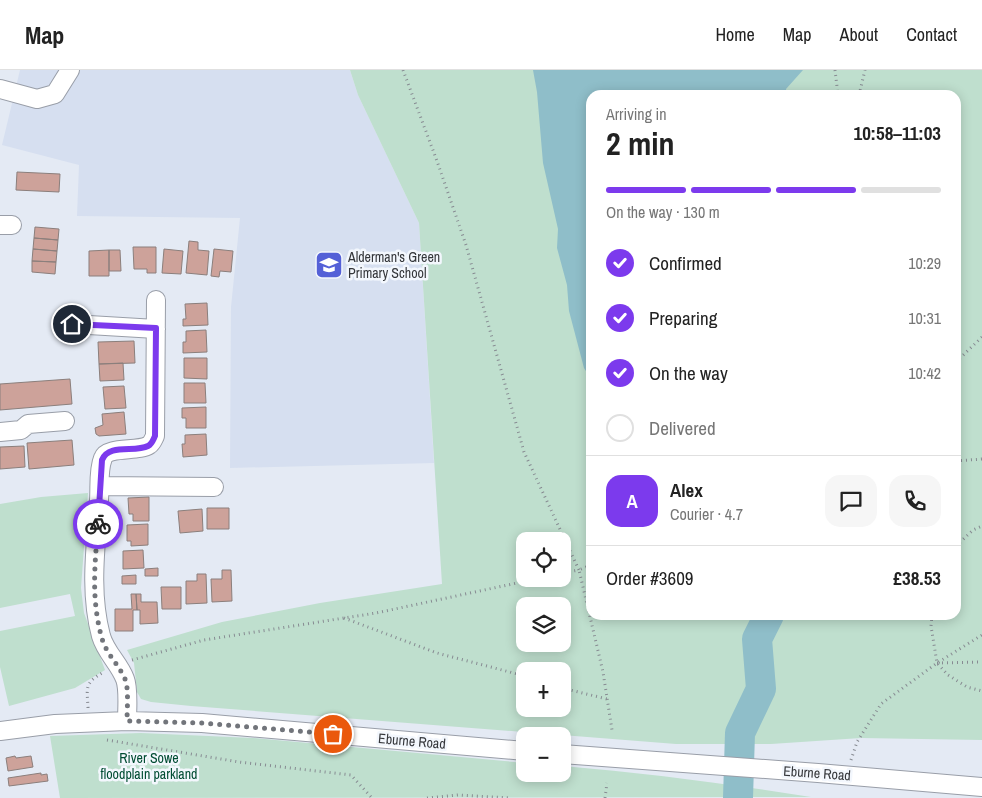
<!DOCTYPE html>
<meta charset="utf-8">
<style>
:root{--surface:#fff;--page:#f6f6f6;--text:#222;--muted:#767676;--line:#e0e0e0;--accent:#7c3aed}
body{margin:0;font-family:"Archivo Narrow",sans-serif;background:var(--page);color:var(--text);height:100vh;display:flex;flex-direction:column;font-size:19px;white-space:nowrap}
*{box-sizing:border-box;margin:0}
p{font-size:16px;color:var(--muted)}
.icon{flex:none;width:28px;height:28px;fill:none;stroke:currentColor;stroke-width:2;stroke-linecap:round;stroke-linejoin:round}
.map{position:relative;flex:1;overflow:hidden}
.side{position:absolute;left:586px;top:20px;width:375px;height:530px;display:flex;flex-direction:column;background:var(--surface);border-radius:15px;box-shadow:0 2px 12px #0003}
.side>*{flex:none}
.fabs{position:absolute;left:516px;top:462px;display:grid;gap:10px}
.fabs a{display:grid;place-items:center;width:55px;height:55px;border-radius:10px;background:var(--surface);box-shadow:0 2px 12px #0003;font-size:25px}
.pin{position:absolute;display:grid;place-items:center;width:42px;height:42px;color:#fff;margin:-21px;border:2px solid #fff;border-radius:50%;box-shadow:0 1px 5px #0007}
.courier{position:absolute;display:grid;place-items:center;width:50px;height:50px;margin:-25px;border:4px solid #7c3aed;border-radius:50%;background:#fff;color:#222;box-shadow:0 1px 6px #0007}
.headline em{font-style:normal;font-weight:700}
.headline div{display:flex;flex-direction:column-reverse}
.headline{display:flex;align-items:center;justify-content:space-between;height:85px;padding:0 20px}
h1{font-size:32px;font-weight:700;line-height:38px}
.bar{display:grid;grid-template-columns:repeat(4,1fr);gap:8px 5px;align-content:center;height:60px;padding:0 20px}
.bar i{height:6px;border-radius:4px;background:var(--line)}
.bar .on{background:var(--accent)}
.bar p{grid-column:span 4}
.line{display:flex;align-items:center;gap:12px;padding:0 20px;border-top:1px solid var(--line)}
.line div{flex:1}
.round{display:grid;place-items:center;flex:none;width:52px;height:52px;border-radius:15px;background:var(--page)}
ol{padding:0 20px;list-style:none}
li{display:flex;align-items:center;gap:15px;height:55px}
li p{margin-inline-start:auto}
li .icon{padding:5px;border-radius:50%;background:var(--accent);color:#fff;stroke-width:4}
li:last-child{color:var(--muted)}
li i{width:28px;height:28px;border:2px solid var(--line);border-radius:50%}
header{display:flex;align-items:center;gap:30px;box-sizing:border-box;height:70px;padding:0 25px;background:var(--surface);border-bottom:1px solid var(--line)}
header strong{font-size:24px}
nav{display:flex;gap:28px;margin-inline-start:auto;font-size:18px}
.map>svg:first-child{display:block}
.built{fill:#d6dff0}
.green{fill:#bfdfce;fill-rule:evenodd}
.water{fill:#8fbec9}
.lines{fill:none;stroke-linecap:round;stroke-linejoin:round}
.river{stroke:#8fbec9;stroke-width:30}
.building{fill:#cda29a;stroke:#8b7f7c}
.minor-casing{stroke:#999ea8;stroke-width:20}
.path{stroke:#878b92;stroke-width:3;stroke-dasharray:1 4;stroke-linecap:butt}
.minor{stroke:#fff;stroke-width:18}
.done{stroke:#72757b;stroke-width:5;stroke-dasharray:0 9}
.route{stroke:#7c3aed;stroke-width:6}
.labels{text-anchor:middle;dominant-baseline:central;stroke-width:5;stroke-linejoin:round;paint-order:stroke}
.poi-label{font-size:14px;fill:#34363a;stroke:#f3f7fd;text-anchor:start}
.street-label{font-size:14px;fill:#34363a;stroke:#f3f7fd}
.park-label{font-size:14px;fill:#004c32;stroke:#f3f7fd}
</style>
<header>
<strong>Map</strong>
<nav><a>Home</a><a>Map</a><a>About</a><a>Contact</a></nav>
</header>
<div class="map">
<svg width="982" height="728" viewBox="0 0 982 728">
<rect width="100%" height="100%" fill="#e4eaf4"/>
<path class="built" d="M 20,0 L 350,0 L 358,25 L 419,153 L 434,393 L 230,398 L 231,237 L 240,148 L 77,146 L 79,95 L 2,75 Z"/>
<path class="green" d="M 350,0 L 982,0 L 982,670 L 861,668 L 771,674 L 676,674 L 191,636 L 151,632 L 141,629 L 137,622 L 134,593 L 127,580 L 222,552 L 320,533 L 442,514 L 419,153 L 358,25 ZM 591,25 L 956,25 L 956,545 L 591,545 ZM 525,471 L 562,471 L 562,509 L 525,509 ZM 525,536 L 562,536 L 562,574 L 525,574 ZM 525,601 L 562,601 L 562,639 L 525,639 Z
M 88,423 L 81,518 L 84,543 L 105,600 L 75,618 L 9,636 L 0,597 L 0,561 L 75,546 L 70,524 L 0,538 L 0,434 L 41,427 Z
M 141,663 L 253,668 L 525,693 L 525,704 L 562,704 L 563,696 C 646,703 728,714 811,727 L 60,728 L 50,666 Z"/>
<path class="water" d="M 533,0 L 803,0 L 786,19 L 787,25 L 591,25 L 591,309 L 584,298 L 569,241 L 567,215 L 557,178 L 558,159 L 543,93 L 537,22 Z"/>
<g class="lines">
<path class="river" d="M 738,728 L 740,663 L 761,619 L 757,569 L 769,545"/>
</g>
<path class="building" d="M 17,102 L 60,104 L 59,122 L 16,120 Z
M 35,157 L 59,159 L 58,170 L 34,168 Z
M 34,168 L 58,170 L 57,181 L 33,179 Z
M 189,171 L 198,172 L 198,180 L 209,181 L 207,205 L 186,203 Z
M 133,177 L 156,177 L 156,203 L 147,203 L 147,199 L 134,199 Z
M 33,179 L 57,181 L 56,192 L 32,191 Z
M 164,179 L 183,181 L 181,204 L 162,203 Z
M 214,179 L 233,181 L 231,202 L 220,201 L 219,207 L 211,206 Z
M 109,180 L 120,180 L 121,201 L 109,201 Z
M 109,180 L 109,206 L 89,206 L 89,181 Z
M 32,191 L 56,192 L 55,204 L 32,202 Z
M 207,233 L 208,255 L 183,256 L 183,249 L 186,249 L 185,234 Z
M 206,260 L 207,282 L 183,283 L 183,272 L 186,272 L 186,261 Z
M 134,271 L 135,293 L 99,294 L 98,272 Z
M 184,288 L 207,288 L 207,309 L 184,308 Z
M 123,293 L 124,310 L 100,311 L 99,294 Z
M 70,309 L 72,334 L 0,340 L 0,314 Z
M 184,313 L 205,313 L 206,333 L 184,333 Z
M 124,316 L 126,338 L 105,339 L 103,317 Z
M 206,337 L 206,358 L 186,358 L 186,348 L 182,348 L 182,338 Z
M 124,342 L 126,364 L 99,366 L 96,364 L 95,358 L 103,355 L 102,344 Z
M 206,364 L 207,385 L 183,387 L 182,374 L 185,374 L 185,365 Z
M 72,370 L 74,395 L 29,399 L 27,373 Z
M 24,376 L 25,397 L 0,399 L 0,377 Z
M 149,427 L 149,451 L 133,451 L 133,444 L 129,444 L 128,428 Z
M 207,438 L 229,438 L 229,459 L 207,459 Z
M 202,439 L 203,461 L 180,463 L 178,441 Z
M 148,454 L 148,475 L 131,476 L 131,471 L 127,471 L 127,455 Z
M 143,480 L 144,498 L 123,499 L 123,481 Z
M 158,498 L 158,506 L 145,506 L 145,499 Z
M 222,500 L 231,500 L 232,531 L 212,532 L 211,509 L 222,509 Z
M 197,504 L 206,504 L 207,533 L 186,534 L 186,511 L 197,511 Z
M 136,505 L 136,514 L 122,514 L 122,506 Z
M 161,517 L 181,517 L 181,539 L 162,539 Z
M 131,524 L 136,524 L 137,540 L 133,540 L 133,561 L 115,561 L 115,539 L 132,539 Z
M 136,524 L 141,524 L 141,532 L 157,532 L 158,553 L 140,554 L 140,540 L 137,540 Z
M 15,686 L 16,688 L 31,686 L 33,697 L 8,701 L 6,688 Z
M 41,703 L 41,705 L 47,704 L 48,711 L 9,716 L 8,708 Z"/>
<g class="lines">
<g class="minor-casing">
<path id="minor" d="M 0,19 L 37,29 L 55,24 L 70,0
M 0,155 L 12,155
M 72,254 L 156,259
M 0,362 L 21,360 L 28,354 L 65,351
M 100,416 L 214,417
M 127,651 C 127,640 129,619 125,609 C 119,593 106,583 101,566 C 89,521 96,476 99,430 C 100,417 98,400 103,388 C 107,376 139,382 149,375 C 152,373 153,370 155,366 L 156,230
M 0,661 L 55,654 L 127,651 L 202,653 L 525,681
M 562,684 L 818,703 L 982,717"/>
</g>
<path class="path" d="M 403,0 L 437,91 L 466,175 L 524,382 L 579,500 L 562,503
M 835,0 L 838,25
M 859,25 L 865,0
M 956,292 L 982,267
M 956,391 L 982,389
M 956,476 L 973,460 L 982,456
M 591,495 L 579,500 L 603,602 L 612,660
M 932,545 L 931,556 L 937,593 L 948,605 L 967,617 L 982,621
M 344,548 L 437,583 L 525,606
M 132,590 L 204,570 L 376,543 L 536,509
M 937,593 L 982,592
M 562,618 L 607,629
M 88,638 C 87,617 84,613 104,602
M 107,670 L 239,692 L 351,705 L 372,728
M 851,690 L 857,672 L 881,634 L 937,593 L 982,565
M 427,728 L 458,725 L 510,728
M 605,728 L 607,713"/>
<use href="#minor" class="minor"/>
</g>
<g class="lines">
<path class="done" d="M 98,454 C 95,494 91,526 101,565 C 105,583 118,593 125,609 C 129,618 127,640 127,651 L 202,653 L 333,664"/>
<path class="route" d="M 72,254 L 156,258 L 155,366 C 153,370 152,374 148,376 C 135,383 109,373 102,390 L 98,454"/>
</g>
<defs>
<g id="school-square" transform="scale(1.4375)"><rect x="-9" y="-9" width="18" height="18" rx="4" fill="#5460d7" stroke="#f3f7fd"/><path d="M0-5L7-2L0 1L-7-2ZM-4 1L0 2.5L4 1V4Q0 6-4 4Z" fill="#fff"/></g>
</defs>
<g fill-rule="evenodd">
<use href="#school-square" x="329" y="195"/>
</g>
<g class="labels">
<g class="poi-label">
<text x="348" y="187">Alderman's Green<tspan x="348" dy="16">Primary School</tspan></text>
</g>
<g class="street-label">
<text transform="translate(412 671) rotate(5)">Eburne Road</text>
<text transform="translate(817 703) rotate(4)">Eburne Road</text>
</g>
<g class="park-label">
<text x="149" y="688">River Sowe<tspan x="149" dy="16">floodplain parkland</tspan></text>
</g>
</g>
</svg>
<div class="fabs">
<a><svg class="icon" aria-label="locate" viewBox="0 0 24 24"><circle cx="12" cy="12" r="6"/><path d="M12 2v4M12 18v4M2 12h4M18 12h4"/></svg></a>
<a><svg class="icon" aria-label="layers" viewBox="0 0 24 24"><path d="M12 4l9 5-9 5-9-5zM3 14l9 5 9-5"/></svg></a>
<a>+</a>
<a>−</a>
</div>
<div class="pin" style="left:333px;top:664px;background:#ea580c"><svg class="icon" aria-label="bag" viewBox="0 0 24 24"><path d="M5 8h14l-1 12H6zM9 8a3 3 0 0 1 6 0"/></svg></div>
<div class="pin" style="left:72px;top:254px;background:#1f2937"><svg class="icon" aria-label="home" viewBox="0 0 24 24"><path d="M3 11l9-7 9 7M6 9v11h12V9"/></svg></div>
<div class="courier" style="left:98px;top:454px"><svg class="icon" aria-label="bike" viewBox="0 0 24 24"><circle cx="6" cy="16" r="4"/><circle cx="18" cy="16" r="4"/><path d="M6 16l4-8h5l3 8M10 8l3 8H6M13 5h3"/></svg></div>
<section class="side">
<div class="headline"><div><h1>2 min</h1><p>Arriving in</p></div><em>10:58–11:03</em></div>
<div class="bar"><i class="on"></i><i class="on"></i><i class="on"></i><i></i><p>On the way · 130 m</p></div>
<ol>
<li><svg class="icon" aria-label="check" viewBox="0 0 24 24"><path d="M5 12l5 5 9-10"/></svg>Confirmed<p>10:29</p></li>
<li><svg class="icon" aria-label="check" viewBox="0 0 24 24"><path d="M5 12l5 5 9-10"/></svg>Preparing<p>10:31</p></li>
<li><svg class="icon" aria-label="check" viewBox="0 0 24 24"><path d="M5 12l5 5 9-10"/></svg>On the way<p>10:42</p></li>
<li><i></i>Delivered</li>
</ol>
<div class="line" style="height:90px"><b class="round" style="background:var(--accent);color:#fff">A</b><div><b>Alex</b><p>Courier · 4.7</p></div><a class="round"><svg class="icon" aria-label="chat" viewBox="0 0 24 24"><path d="M4 5h16v11H9l-5 4z"/></svg></a><a class="round"><svg class="icon" aria-label="phone" viewBox="0 0 24 24"><path d="M5 4h4l2 5-3 2q2 4 5 5l2-3 5 2v4C11 20 4 13 5 4z"/></svg></a></div>
<div class="line" style="height:65px"><div>Order #3609</div><b>£38.53</b></div>
</section>
</div>
